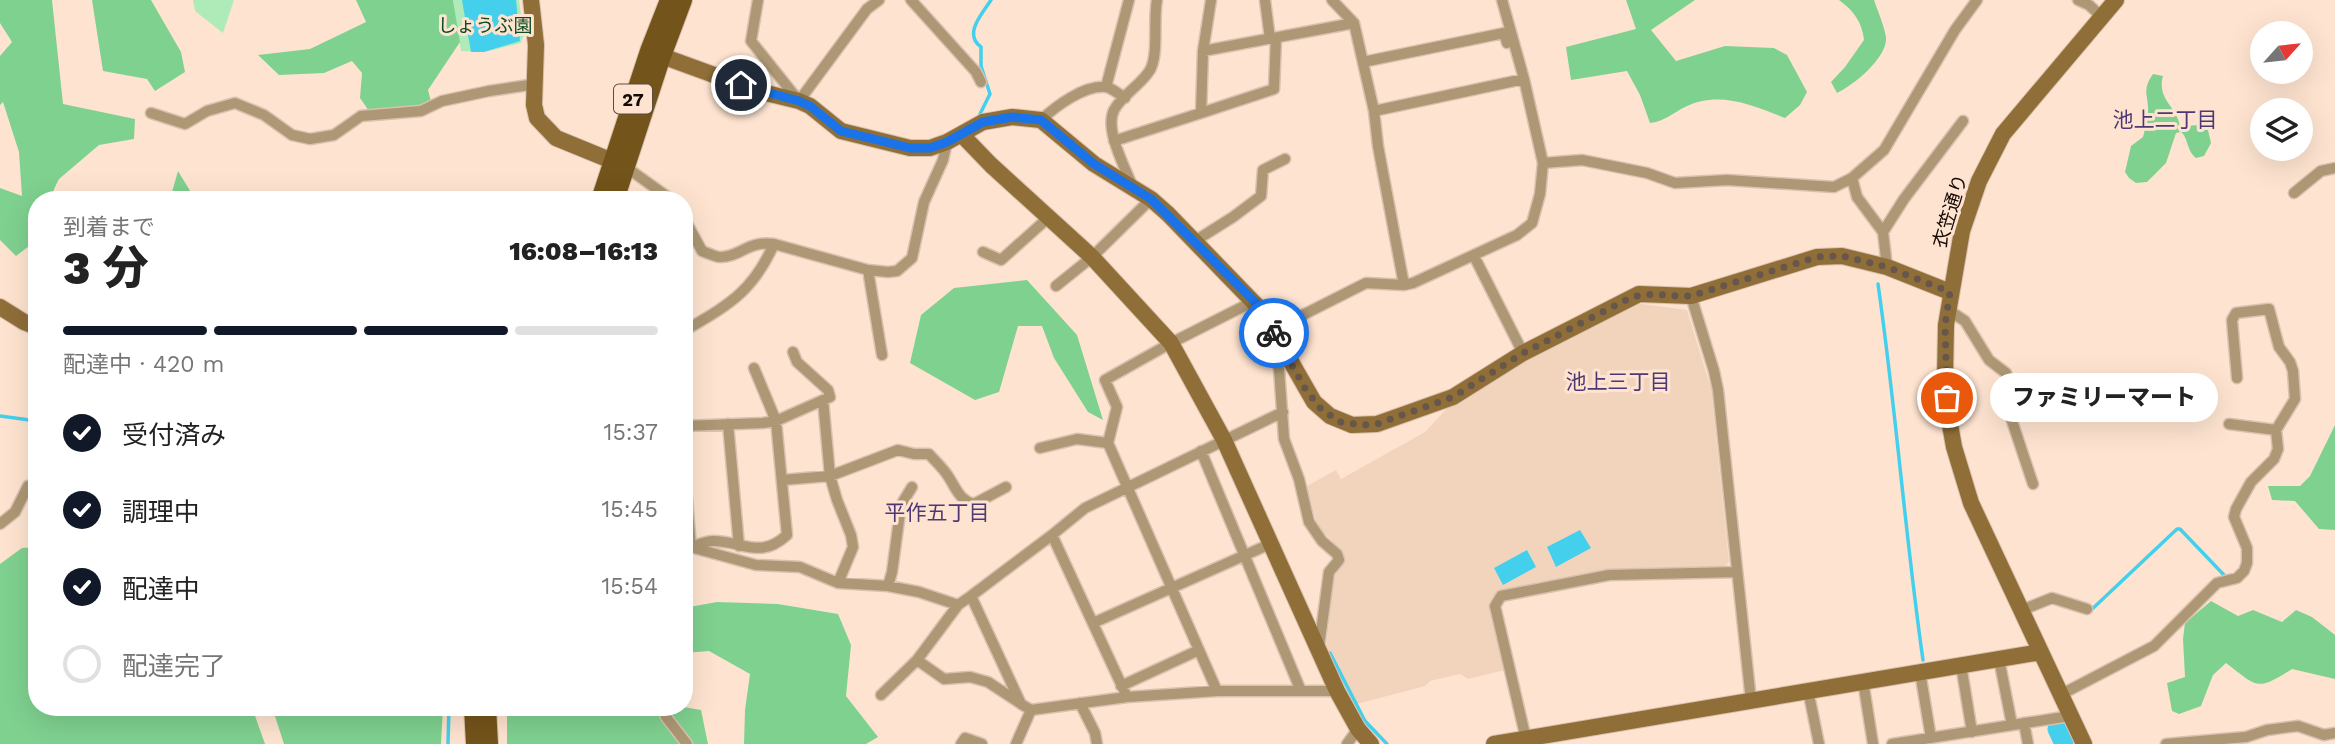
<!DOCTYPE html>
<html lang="ja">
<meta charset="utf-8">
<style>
:root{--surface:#fff;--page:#f6f6f6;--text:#222;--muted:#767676;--line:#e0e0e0;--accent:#111827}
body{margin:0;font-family:"Work Sans","Noto Sans JP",sans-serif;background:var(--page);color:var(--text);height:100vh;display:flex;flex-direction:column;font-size:26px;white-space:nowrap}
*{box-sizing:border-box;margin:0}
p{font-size:23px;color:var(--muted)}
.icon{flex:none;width:38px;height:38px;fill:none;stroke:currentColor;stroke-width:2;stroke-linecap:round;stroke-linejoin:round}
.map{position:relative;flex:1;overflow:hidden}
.panel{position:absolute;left:28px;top:191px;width:665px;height:525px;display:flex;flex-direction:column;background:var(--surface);border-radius:28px;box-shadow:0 7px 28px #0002}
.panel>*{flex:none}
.needle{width:46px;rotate:63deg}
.tools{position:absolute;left:2250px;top:21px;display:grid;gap:14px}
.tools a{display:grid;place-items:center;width:63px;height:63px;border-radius:50%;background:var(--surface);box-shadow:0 7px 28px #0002;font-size:35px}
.pin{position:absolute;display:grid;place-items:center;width:60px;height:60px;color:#fff;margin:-30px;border:4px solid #fff;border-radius:50%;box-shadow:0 2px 7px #0007}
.courier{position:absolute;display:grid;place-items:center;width:70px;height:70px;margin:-35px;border:5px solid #1a73e8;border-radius:50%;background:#fff;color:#222;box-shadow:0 2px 9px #0007}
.bubble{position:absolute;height:49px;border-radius:24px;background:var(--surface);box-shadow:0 7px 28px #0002;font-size:23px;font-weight:800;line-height:49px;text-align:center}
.headline em{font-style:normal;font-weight:800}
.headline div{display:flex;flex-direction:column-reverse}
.headline{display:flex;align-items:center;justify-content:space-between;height:119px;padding:0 35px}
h1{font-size:46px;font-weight:800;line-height:52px}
.bar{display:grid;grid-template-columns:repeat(4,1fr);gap:10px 7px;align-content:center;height:84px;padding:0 35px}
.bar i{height:9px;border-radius:5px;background:var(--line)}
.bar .current{background:var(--accent)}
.bar p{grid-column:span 4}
ol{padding:0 35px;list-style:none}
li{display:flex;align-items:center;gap:21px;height:77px}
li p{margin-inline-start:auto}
li .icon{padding:7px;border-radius:50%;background:var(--accent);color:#fff;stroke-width:4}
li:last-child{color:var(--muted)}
li i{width:38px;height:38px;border:4px solid var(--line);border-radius:50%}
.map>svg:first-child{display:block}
.built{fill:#f2d4bc}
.green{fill:#aeebb9}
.forest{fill:#7fd190}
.water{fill:#44d0ec}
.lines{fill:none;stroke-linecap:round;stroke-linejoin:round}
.stream{stroke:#44d0ec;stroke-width:3.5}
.river{stroke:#44d0ec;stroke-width:19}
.street-casing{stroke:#d9c1af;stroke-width:13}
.secondary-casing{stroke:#d9c1af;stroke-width:18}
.primary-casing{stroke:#d9c1af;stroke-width:20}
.street{stroke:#ad9774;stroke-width:10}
.secondary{stroke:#8f6e38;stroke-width:16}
.primary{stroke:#73541a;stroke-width:18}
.done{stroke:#67564b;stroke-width:7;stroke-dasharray:0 12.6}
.route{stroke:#1a73e8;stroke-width:9}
.labels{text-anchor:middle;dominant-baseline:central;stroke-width:6;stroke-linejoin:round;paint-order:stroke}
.shield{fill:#fee4d0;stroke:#5b4b41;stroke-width:2}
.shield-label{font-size:18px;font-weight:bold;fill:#150a04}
.park-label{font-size:19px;fill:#0e4b22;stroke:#fee4d0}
.street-label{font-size:19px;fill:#150a04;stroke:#fee4d0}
.neighbourhood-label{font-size:21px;fill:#4e3874;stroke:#fee4d0}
</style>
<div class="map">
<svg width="2335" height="744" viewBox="0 0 2335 744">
<rect width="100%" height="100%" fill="#fee4d0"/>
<path class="built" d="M 1635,303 L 1687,310 L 1711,388 L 1729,562 L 1725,566 L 1615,572 L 1494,595 L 1491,604 L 1505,670 L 1468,679 L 1460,674 L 1430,681 L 1425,686 L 1353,705 L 1346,693 L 1326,648 L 1332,592 L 1335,575 L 1345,557 L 1337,551 L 1336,545 L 1317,525 L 1307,486 L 1336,470 L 1341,479 L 1425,432 L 1452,403 L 1537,352 Z"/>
<path class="green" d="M 193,0 L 234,0 L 223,33 L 195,11 Z
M 453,0 L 519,0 L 524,35 L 521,43 L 484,52 L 461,51 Z"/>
<path class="forest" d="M 0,0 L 52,0 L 63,104 L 135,119 L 134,139 L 99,145 L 59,179 L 54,189 L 52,199 L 37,200 L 37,240 L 16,256 L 0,240 L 0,188 L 22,196 L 19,152 L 3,102 L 0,105 L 0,56 L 12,42 L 0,23 Z
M 92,0 L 151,0 L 181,52 L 185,72 L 155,91 L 147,79 L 103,71 Z
M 356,0 L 453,0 L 460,42 L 428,90 L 433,109 L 369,111 L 360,98 L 362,73 L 352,61 L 324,73 L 279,75 L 258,55 L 310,49 L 366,22 Z
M 1626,0 L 1695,0 L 1651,30 L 1676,61 L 1725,46 L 1774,48 L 1787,55 L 1807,92 L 1800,105 L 1785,118 C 1753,105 1718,90 1685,107 C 1673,113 1663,122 1650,123 L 1640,95 L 1627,71 L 1571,80 L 1566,47 L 1636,29 Z
M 1839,0 L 1874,0 C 1878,12 1884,25 1886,37 C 1888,57 1854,85 1837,93 L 1831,82 L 1845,67 L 1864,40 C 1862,22 1854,11 1839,0 Z
M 2153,74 L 2163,76 C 2156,101 2180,108 2180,129 C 2190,125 2199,123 2208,130 L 2211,143 L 2204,156 L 2196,158 C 2186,150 2189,139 2181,132 L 2176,133 L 2166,163 L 2147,182 L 2136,183 L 2129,178 L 2125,172 L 2131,146 L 2143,137 C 2145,129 2147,121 2148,113 C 2149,95 2141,91 2153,74 Z
M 178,171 L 195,199 L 170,199 Z
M 1027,280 L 1077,335 L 1103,420 L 1088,412 L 1054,358 L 1042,326 L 1018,326 L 999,392 L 975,400 L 910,363 L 921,315 L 954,288 Z
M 2335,425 L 2335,530 L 2319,529 L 2295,501 L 2272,500 L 2268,486 L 2300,486 L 2310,476 Z
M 37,547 L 37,707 L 249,707 L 254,713 L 265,744 L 0,744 L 0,564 L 22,548 Z
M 2211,601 L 2238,616 L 2253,610 L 2282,622 L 2296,610 L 2312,617 L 2335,635 L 2335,679 L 2292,669 C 2256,692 2258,687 2226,663 L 2213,675 L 2201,706 L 2179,714 L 2172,711 L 2167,683 L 2185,677 L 2183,639 L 2185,623 Z
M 717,602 L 778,604 L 838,614 L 851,645 L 846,696 L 878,737 L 866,744 L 744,744 L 745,710 L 750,674 L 709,651 L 684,653 L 684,608 Z
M 272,707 L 443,707 L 441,744 L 284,744 Z
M 511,707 L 684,707 L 701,710 L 708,744 L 507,744 L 507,711 Z"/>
<path class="water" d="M 462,0 L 516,0 L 520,41 L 484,52 L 471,52 Z
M 1580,530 L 1591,548 L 1556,567 L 1547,547 Z
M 1527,550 L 1536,567 L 1503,585 L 1494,568 Z"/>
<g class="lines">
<path class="stream" d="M 978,118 L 990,94 L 981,66 L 981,47 C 963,34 982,14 991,0
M 1878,284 C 1896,409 1905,535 1923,660
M 0,416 L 37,421
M 2089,612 L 2177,529 L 2180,529 L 2224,575
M 1330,653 L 1365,721 L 1387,744
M 448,744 L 449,707"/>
<path class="river" d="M 2057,729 L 2064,744"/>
<g class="street-casing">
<path id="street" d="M 758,0 L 751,41 L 799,101 L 867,9 L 879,0
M 911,0 L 976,72 L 981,82
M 1265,0 L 1270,39
M 1332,0 L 1354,23 L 1374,111 L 1378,146 L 1404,285
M 2078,0 L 2089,5 L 2102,17
M 1203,51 L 1354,23
M 1363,62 L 1504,33 L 1507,43
M 1106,87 L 1129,0
M 1374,111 L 1524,79
M 151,113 L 185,124 L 207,111 L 235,103 L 264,115 L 292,135 L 310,139 L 334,135 L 361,116 L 421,111 L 442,101 L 489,91 L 536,84
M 1201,113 L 1274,89 L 1276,38
M 1041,120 C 1056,106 1084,85 1106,87 C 1112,88 1120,95 1125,98
M 1114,141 L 1201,113 L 1203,51 L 1211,0
M 1543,163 L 1582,160 L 1647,173 L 1675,183 L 1727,180 L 1834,187 L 1852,178 L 1884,150 L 1955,30 L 1977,0
M 626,167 L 672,200
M 1852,178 L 1857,197 L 1883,232 L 1887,267
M 1133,188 C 1126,169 1104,130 1114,110 C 1122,95 1141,85 1150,70 C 1159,54 1153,20 1157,0
M 2294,193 L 2321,171 L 2335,168
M 684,218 L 702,251 C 707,253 714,256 719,257 C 739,258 748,240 774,244
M 1883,232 L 1904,199 L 1963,121
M 1195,241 L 1233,217 L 1261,196 L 1263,170 L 1285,159
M 983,252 L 1001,260 L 1048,218
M 1474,256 L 1523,353
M 868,270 L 882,355
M 1056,286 L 1092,257 L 1151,199
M 1691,296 L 1714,371 L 1718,390 L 1751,701
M 1947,309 L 1965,321 L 1989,360 L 2006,373 L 2009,380 L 2007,406 L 2033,484
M 1273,330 L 1366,283 L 1404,285 L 1413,283 L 1517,235 L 1532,223 L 1540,194 L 1543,163 L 1524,79 L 1502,0
M 684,331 C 728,305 752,293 774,244 L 868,270 L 888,272 L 897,271 L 912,258 L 924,202 L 943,160 L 947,142
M 1277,339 L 1272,345 L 1279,369 L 1284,439 L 1299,479 L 1309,522 L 1322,541 L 1337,554 L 1339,560 L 1329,572 L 1319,647
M 823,400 L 830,476 L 837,500 L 851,535 L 853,547 L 838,583
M 728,424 L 739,546
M 2229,424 L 2276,430
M 684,426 L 763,423 L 776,421 L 830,397 L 828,390 L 797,362 L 793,352
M 1040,448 L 1077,439 L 1108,443
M 1201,451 L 1301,691
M 684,466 L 691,547 C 698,545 706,541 713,541 C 743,541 760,560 787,535 L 776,421 L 754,368
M 782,480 L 830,476 L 898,450 L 914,454 L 929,454 C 935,461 943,468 948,476 C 956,488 959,500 974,504 L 1006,487
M 0,524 L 15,512 L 28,486 L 37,485
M 1052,535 L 1127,697
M 694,548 L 756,565 L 800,567 L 838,583 L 888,586 L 919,592 L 958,605
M 888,586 L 892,572 L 901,505 L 912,487
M 971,596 L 1052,535 L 1085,508 L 1283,412
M 2022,610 L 2052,598 L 2087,609
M 1093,623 L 1270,544
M 1999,659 L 2012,725
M 917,660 L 944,679 L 970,677 L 988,682 L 1020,703
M 1961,665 L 1972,732
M 1920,672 L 1931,738
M 1863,681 L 1873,744
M 1121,686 L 1199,650
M 1808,690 L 1819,744
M 1217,691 L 1108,443 L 1117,407 L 1105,380 L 1171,343 L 1254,301
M 881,695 L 917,660 L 958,605 L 971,596 L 1021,704 L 1031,710 L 1127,697 L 1217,691 L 1337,691
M 2060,695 L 2154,646 L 2217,583 L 2237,578 L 2244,571 L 2247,563 L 2247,548 L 2234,517 L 2236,509 L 2251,482 L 2274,459 L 2278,449 L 2276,430 L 2295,399 L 2293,371 L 2290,362 L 2279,347 L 2269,309 L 2236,313 L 2232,320 L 2237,378
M 1080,703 L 1095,733 L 1097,744
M 663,707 L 666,717 L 687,744
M 2024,723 L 2028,744
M 1526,739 L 1495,606 L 1501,596 L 1609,575 L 1737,572
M 961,744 L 965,738 L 982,744
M 1016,744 L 1031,710
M 1347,744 L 1358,729
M 1892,744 L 2070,716
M 2166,744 L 2246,737 L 2267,730 L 2298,726 L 2324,735 L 2335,733"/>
</g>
<g class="secondary-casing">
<path id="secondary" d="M 531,0 L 536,45 L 534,105 L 537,118 L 556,138 L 622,165
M 651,52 L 758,91 L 799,101 L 810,106 L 841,131 L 910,148 L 930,148 L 947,142 L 983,122 L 1012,117 L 1041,120 L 1094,164 L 1151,199 L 1168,214 L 1262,311 L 1314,402 L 1330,416 L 1352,425 L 1377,424 L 1453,397 L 1523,353 L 1639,294 L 1691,296 L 1817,257 L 1842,256 L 1887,267 L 1950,292
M 962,135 L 991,165 L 1092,257 L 1171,343 L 1224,440 L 1337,691 L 1358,729 L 1371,744
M 0,307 L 24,322 L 37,327
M 1494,744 L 2041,652
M 2084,744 L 1971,503 L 1954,447 L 1949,419 L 1945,377 L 1946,325 L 1962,231 L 1979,181 L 2003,134 L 2116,0"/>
</g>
<g class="primary-casing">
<path id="primary" d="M 600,200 L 649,51 L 669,0
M 615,200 L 662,56 L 683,0
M 473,707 L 475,744
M 487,707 L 489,744"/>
</g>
<use href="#street" class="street"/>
<use href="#secondary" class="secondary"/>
<use href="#primary" class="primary"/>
</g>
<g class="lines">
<path class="done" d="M 1274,333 L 1306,390 L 1321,409 L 1340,422 L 1364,425 L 1377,424 L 1453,397 L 1523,353 L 1630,298 C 1649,291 1671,297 1691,296 L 1817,257 L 1842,256 L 1887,267 L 1950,292 L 1945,325 L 1947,398"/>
<path class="route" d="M 741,85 L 799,101 L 810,106 L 841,131 L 910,148 L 930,148 L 947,142 L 983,122 L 1012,117 L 1041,120 L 1094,164 L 1151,199 L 1254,301 L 1262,311 L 1274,333"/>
</g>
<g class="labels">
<rect class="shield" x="614" y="84.5" width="38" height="29" rx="5"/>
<g class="shield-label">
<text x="633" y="99">27</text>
</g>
<g class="park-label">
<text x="485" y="25">しょうぶ園</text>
</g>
<g class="street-label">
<text transform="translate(1950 211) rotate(-73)">衣笠通り</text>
</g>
<g class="neighbourhood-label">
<text x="2165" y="119">池上二丁目</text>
<text x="1618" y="381">池上三丁目</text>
<text x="937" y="512">平作五丁目</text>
</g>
</g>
</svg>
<div class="tools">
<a><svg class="needle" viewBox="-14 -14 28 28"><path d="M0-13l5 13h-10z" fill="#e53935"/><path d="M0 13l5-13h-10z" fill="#767676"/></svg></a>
<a><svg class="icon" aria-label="layers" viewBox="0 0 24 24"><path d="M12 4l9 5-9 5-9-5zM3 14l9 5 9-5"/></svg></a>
</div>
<div class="pin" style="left:1947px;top:398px;background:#ea580c"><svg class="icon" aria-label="bag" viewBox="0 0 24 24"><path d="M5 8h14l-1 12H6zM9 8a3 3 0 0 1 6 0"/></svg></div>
<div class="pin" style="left:741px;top:85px;background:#1f2937"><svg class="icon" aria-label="home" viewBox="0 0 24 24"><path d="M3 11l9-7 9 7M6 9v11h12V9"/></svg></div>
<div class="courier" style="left:1274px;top:333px"><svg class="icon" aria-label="bike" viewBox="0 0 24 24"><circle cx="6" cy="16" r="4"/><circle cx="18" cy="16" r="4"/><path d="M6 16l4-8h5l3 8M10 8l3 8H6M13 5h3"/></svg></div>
<div class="bubble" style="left:1990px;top:373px;width:228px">ファミリーマート</div>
<section class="panel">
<div class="headline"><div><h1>3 分</h1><p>到着まで</p></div><em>16:08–16:13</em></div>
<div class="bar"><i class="current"></i><i class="current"></i><i class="current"></i><i></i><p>配達中 · 420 m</p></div>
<ol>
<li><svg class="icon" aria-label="check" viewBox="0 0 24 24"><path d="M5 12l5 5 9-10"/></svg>受付済み<p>15:37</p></li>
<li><svg class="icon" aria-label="check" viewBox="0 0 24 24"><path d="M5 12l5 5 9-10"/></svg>調理中<p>15:45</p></li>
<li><svg class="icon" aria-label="check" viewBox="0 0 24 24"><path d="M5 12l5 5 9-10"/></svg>配達中<p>15:54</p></li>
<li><i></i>配達完了</li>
</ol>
</section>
</div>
